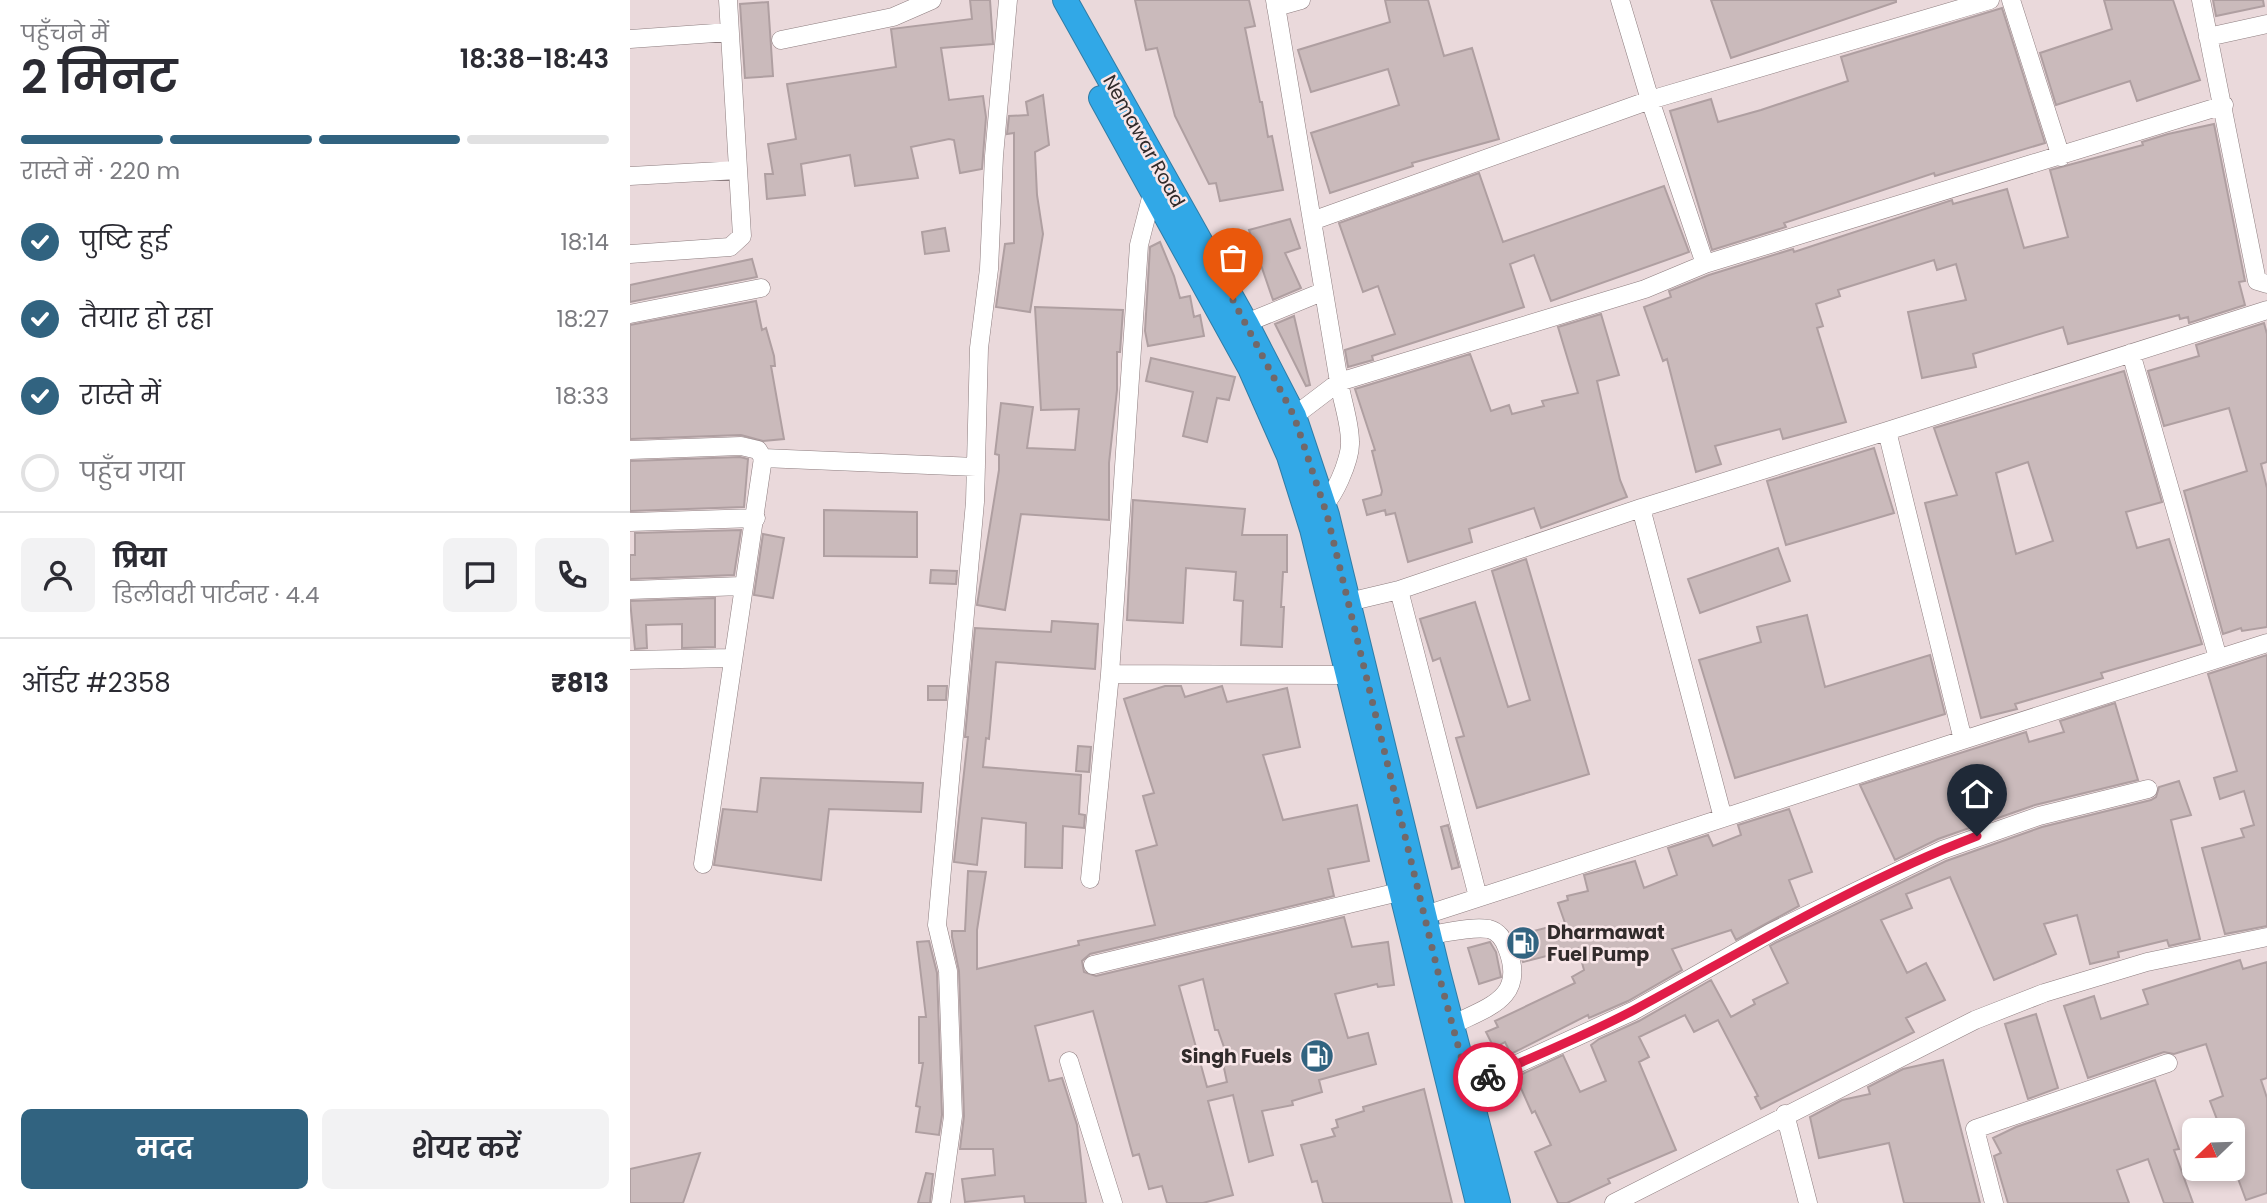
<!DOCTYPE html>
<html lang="hi">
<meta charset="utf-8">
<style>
:root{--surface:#fff;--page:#f2f2f3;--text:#2b2b33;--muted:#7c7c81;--line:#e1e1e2;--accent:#316380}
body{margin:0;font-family:Poppins,"Noto Sans Devanagari",sans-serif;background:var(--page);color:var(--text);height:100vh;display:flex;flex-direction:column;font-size:26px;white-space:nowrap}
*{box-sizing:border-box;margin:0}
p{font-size:23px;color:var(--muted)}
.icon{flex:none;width:38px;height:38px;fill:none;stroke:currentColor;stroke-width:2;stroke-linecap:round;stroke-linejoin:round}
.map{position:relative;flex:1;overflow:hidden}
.panel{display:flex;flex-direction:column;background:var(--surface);width:630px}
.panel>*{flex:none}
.needle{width:46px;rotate:247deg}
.tools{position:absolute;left:1552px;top:1118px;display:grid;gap:14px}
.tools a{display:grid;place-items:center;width:63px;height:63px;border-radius:10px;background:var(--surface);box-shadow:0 4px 10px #0003;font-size:35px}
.pin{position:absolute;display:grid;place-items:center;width:60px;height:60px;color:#fff;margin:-72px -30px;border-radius:50% 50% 50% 0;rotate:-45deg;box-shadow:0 0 7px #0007}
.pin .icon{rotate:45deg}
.courier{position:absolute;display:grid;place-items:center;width:70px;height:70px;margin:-35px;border:5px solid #e11d48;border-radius:50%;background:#fff;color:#222;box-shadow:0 2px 9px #0007}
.summary em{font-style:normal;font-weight:600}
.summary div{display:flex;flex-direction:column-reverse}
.summary{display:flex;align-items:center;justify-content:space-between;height:119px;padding:0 21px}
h1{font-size:46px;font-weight:600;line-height:52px}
.bar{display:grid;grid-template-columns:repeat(4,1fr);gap:10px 7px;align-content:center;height:84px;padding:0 21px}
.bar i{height:9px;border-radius:5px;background:var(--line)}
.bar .current{background:var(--accent)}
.bar p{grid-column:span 4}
.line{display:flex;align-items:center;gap:18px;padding:0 21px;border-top:2px solid var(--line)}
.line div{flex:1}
.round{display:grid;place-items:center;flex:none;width:74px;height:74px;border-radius:10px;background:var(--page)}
ol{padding:0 21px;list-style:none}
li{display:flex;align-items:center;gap:21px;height:77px}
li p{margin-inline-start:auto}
li .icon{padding:7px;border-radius:50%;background:var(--accent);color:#fff;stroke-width:4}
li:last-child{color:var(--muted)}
li i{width:38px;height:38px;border:4px solid var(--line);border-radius:50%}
.action{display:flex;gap:14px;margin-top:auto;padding:14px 21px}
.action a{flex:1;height:80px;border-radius:10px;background:var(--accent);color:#fff;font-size:28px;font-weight:600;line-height:80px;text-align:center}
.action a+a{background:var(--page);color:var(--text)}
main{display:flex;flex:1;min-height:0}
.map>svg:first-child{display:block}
.building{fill:#cababb;stroke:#af9fa1;stroke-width:2;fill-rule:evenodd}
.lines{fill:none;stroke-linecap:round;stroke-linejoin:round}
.minor-casing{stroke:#8d7d7f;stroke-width:19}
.highway-casing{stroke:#317ca5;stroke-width:26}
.minor{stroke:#fff;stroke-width:18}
.highway{stroke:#31a8e7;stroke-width:24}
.done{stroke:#726869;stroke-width:7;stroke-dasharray:0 12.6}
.route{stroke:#e11d48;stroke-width:9}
.labels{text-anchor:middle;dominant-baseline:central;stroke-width:5;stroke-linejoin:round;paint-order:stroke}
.street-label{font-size:19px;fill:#312b2b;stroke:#f8e6e8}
.poi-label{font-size:19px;font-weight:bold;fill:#312b2b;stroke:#f8e6e8;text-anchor:start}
</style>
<main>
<section class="panel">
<div class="summary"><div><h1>2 मिनट</h1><p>पहुँचने में</p></div><em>18:38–18:43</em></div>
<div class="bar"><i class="current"></i><i class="current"></i><i class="current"></i><i></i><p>रास्ते में · 220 m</p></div>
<ol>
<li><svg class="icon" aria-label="check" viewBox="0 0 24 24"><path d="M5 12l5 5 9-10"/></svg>पुष्टि हुई<p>18:14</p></li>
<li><svg class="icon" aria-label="check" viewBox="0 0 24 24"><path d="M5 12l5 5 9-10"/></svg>तैयार हो रहा<p>18:27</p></li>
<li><svg class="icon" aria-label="check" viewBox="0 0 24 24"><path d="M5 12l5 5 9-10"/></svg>रास्ते में<p>18:33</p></li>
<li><i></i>पहुँच गया</li>
</ol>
<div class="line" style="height:126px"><a class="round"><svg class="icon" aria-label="person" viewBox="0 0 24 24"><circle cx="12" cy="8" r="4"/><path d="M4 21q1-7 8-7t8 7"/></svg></a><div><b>प्रिया</b><p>डिलीवरी पार्टनर · 4.4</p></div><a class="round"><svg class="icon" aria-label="chat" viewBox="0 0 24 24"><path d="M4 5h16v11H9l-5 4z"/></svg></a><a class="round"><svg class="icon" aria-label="phone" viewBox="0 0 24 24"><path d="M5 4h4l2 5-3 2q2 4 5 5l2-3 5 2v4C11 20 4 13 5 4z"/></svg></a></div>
<div class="line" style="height:91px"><div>ऑर्डर #2358</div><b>₹813</b></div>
<div class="action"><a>मदद</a><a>शेयर करें</a></div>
</section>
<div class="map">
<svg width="1637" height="1203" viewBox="0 0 1637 1203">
<rect width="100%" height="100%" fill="#ead9db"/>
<path class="building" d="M 340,0 L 360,0 L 363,44 L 311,48 L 319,100 L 353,96 L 356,117 L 352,169 L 330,173 L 324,140 L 319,139 L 281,147 L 288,178 L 225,186 L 220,155 L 171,164 L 175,195 L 137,199 L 135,174 L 143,174 L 138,144 L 166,139 L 157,84 L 266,67 L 261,29 L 342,19 Z
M 505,0 L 619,0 L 625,26 L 615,28 L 630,102 L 632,102 L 638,137 L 642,136 L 653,190 L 590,201 L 586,183 L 579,184 L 545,116 L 527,48 L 516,50 Z
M 755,0 L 798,0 L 814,56 L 842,48 L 869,139 L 782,163 L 783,166 L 700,193 L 681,133 L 769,105 L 758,69 L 681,92 L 668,50 L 760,22 Z
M 1081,0 L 1266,0 L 1266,2 L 1101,58 Z
M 1474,0 L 1543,0 L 1570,80 L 1507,101 L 1500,81 L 1426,105 L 1410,53 L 1482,29 Z
M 1583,0 L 1633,0 L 1634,6 L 1586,16 Z
M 138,2 L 143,76 L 115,78 L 110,4 Z
M 1372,8 L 1415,143 L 1305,176 L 1304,173 L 1154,223 L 1156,227 L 1082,250 L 1040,111 L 1081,99 L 1088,122 L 1131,110 L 1218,81 L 1211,57 Z
M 413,95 L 419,145 L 405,152 L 407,195 L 413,234 L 400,312 L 366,307 L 375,244 L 384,243 L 384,133 L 377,134 L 379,116 L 398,115 L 396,102 Z
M 1584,124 L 1615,281 L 1609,282 L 1615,305 L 1559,323 L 1558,317 L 1550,319 L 1549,315 L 1438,344 L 1433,327 L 1343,354 L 1346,367 L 1292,378 L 1278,312 L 1336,300 L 1326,264 L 1307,270 L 1304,260 L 1208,290 L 1210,296 L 1186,304 L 1193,326 L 1187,328 L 1216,422 L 1153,439 L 1150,429 L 1085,446 L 1091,464 L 1066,472 L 1037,359 L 1033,361 L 1014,307 L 1041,297 L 1039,291 L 1079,275 L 1163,249 L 1164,252 L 1322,200 L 1323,204 L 1377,189 L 1394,248 L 1438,237 L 1420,170 L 1513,145 L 1512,142 L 1538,134 Z
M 849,173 L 873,242 L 1034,186 L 1059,252 L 921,301 L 904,255 L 880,264 L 894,307 L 742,356 L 743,360 L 718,367 L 715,350 L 765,334 L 748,286 L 733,292 L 709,223 Z
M 660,219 L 670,248 L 655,253 L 671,288 L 643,300 L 619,230 Z
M 315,228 L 319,251 L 295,254 L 292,232 Z
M 530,242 L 544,276 L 550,298 L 560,296 L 564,317 L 570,315 L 574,336 L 518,346 L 515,331 L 520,247 Z
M 122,259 L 127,277 L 0,302 L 0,285 Z
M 126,301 L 132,330 L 136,328 L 144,356 L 145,366 L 141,366 L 154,439 L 133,441 L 111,435 L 0,439 L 0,325 Z
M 405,307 L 493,310 L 490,352 L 487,352 L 487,390 L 479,463 L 479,520 L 391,514 L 375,610 L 347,605 L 369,470 L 369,455 L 365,454 L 371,403 L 403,407 L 397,448 L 445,450 L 449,409 L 411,410 Z
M 971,314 L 989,375 L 967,381 L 990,480 L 997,497 L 911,528 L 904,508 L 839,529 L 842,542 L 778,562 L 765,513 L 756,515 L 755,510 L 737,515 L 733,500 L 751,495 L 752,491 L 742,451 L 745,450 L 725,389 L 840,354 L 861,411 L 879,405 L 882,414 L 914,406 L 912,401 L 948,393 L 928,327 Z
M 664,316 L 680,385 L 676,386 L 645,324 Z
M 1634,323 L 1637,334 L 1637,462 L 1631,464 L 1637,488 L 1637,627 L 1612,631 L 1611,628 L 1593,634 L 1554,491 L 1617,471 L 1599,408 L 1534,426 L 1518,371 L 1569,356 L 1566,345 Z
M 521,358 L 605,377 L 599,400 L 587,398 L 577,442 L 553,436 L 563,392 L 516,381 Z
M 1494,371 L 1532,502 L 1496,512 L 1507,548 L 1539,539 L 1572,644 L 1471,673 L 1473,678 L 1385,704 L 1387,709 L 1351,718 L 1295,503 L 1327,495 L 1304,428 ZM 1398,462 L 1423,541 L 1386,554 L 1366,473 Z
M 1244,448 L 1264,513 L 1156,545 L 1137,481 Z
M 110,457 L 118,459 L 114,507 L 0,511 L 0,461 Z
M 503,500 L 615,509 L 612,535 L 657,535 L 657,572 L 653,572 L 651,607 L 654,607 L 652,647 L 611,645 L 613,601 L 604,600 L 606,572 L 556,568 L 553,623 L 497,620 Z
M 194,510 L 287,512 L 287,557 L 194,556 Z
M 111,530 L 104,575 L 0,579 L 0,555 L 5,555 L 5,533 Z
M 133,534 L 154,538 L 143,598 L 124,595 Z
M 1148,548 L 1160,581 L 1070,613 L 1058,579 Z
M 896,559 L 959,774 L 847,808 L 826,738 L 834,736 L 810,658 L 803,661 L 790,619 L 845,602 L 878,707 L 900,700 L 862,571 Z
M 301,570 L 327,571 L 326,584 L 300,583 Z
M 85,598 L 85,647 L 52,648 L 52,624 L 16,625 L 17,648 L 5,649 L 0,601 Z
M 1177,615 L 1195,687 L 1300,655 L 1315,714 L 1105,778 L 1069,660 L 1131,642 L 1127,627 Z
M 422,621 L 468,624 L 465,669 L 366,662 L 359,739 L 356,738 L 353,767 L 451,775 L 449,814 L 455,815 L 454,828 L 433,826 L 432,868 L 395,867 L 396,823 L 352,818 L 347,865 L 324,862 L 338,737 L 335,737 L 345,628 L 421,632 Z
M 1637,655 L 1637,926 L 1595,934 L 1572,848 L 1614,837 L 1611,829 L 1624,825 L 1614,791 L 1590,799 L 1584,778 L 1607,771 L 1578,674 Z
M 298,686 L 317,686 L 316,700 L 298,700 Z
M 535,686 L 551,686 L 555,697 L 592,686 L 597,702 L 657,688 L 670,747 L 633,755 L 653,820 L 727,805 L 739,861 L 698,869 L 704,896 L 460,954 L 452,961 L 454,972 L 466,976 L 714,917 L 722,947 L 758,942 L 764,985 L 748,987 L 747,984 L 705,994 L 718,1038 L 738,1033 L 746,1064 L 689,1080 L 692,1092 L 662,1101 L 663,1105 L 632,1111 L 643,1155 L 619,1162 L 603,1095 L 578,1101 L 603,1195 L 573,1203 L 537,1203 L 532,1186 L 519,1189 L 509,1154 L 503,1156 L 463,1011 L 405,1026 L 419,1081 L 432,1078 L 447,1125 L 456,1203 L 395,1203 L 394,1196 L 335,1202 L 332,1179 L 365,1175 L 363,1149 L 330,1149 L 334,1116 L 329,971 L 322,937 L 322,931 L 335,931 L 338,871 L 356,872 L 347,930 L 347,969 L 449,945 L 448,941 L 525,925 L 506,851 L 527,845 L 513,796 L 524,793 L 494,699 ZM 573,979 L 585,1030 L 588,1030 L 596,1053 L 591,1054 L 597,1082 L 577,1087 L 549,986 Z
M 1485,703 L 1508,780 L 1405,805 L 1308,839 L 1265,860 L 1230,785 L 1396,732 L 1399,742 L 1434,732 L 1430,721 Z
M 448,746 L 461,747 L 459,772 L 446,771 Z
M 131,778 L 293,783 L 291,812 L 199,809 L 191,880 L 84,865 L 93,809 L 127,812 Z
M 1549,781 L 1561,815 L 1541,820 L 1570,939 L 1539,946 L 1537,940 L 1488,952 L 1489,957 L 1460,964 L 1447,915 L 1414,924 L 1426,954 L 1364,980 L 1320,877 L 1276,894 L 1282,908 L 1251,920 L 1277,973 L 1296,963 L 1315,1000 L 1276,1018 L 1284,1032 L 1131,1109 L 1125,1097 L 1128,1096 L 1088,1020 L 1064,1032 L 1055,1015 L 1009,1037 L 1019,1057 L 1009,1062 L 1046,1150 L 978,1179 L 980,1183 L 937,1203 L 928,1203 L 905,1152 L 921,1145 L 905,1111 L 902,1113 L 886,1077 L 933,1055 L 950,1092 L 976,1081 L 961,1045 L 969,1039 L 1009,1021 L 1081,980 L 1101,1017 L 1125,1004 L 1123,1000 L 1158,983 L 1140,946 L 1147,942 L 1316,861 L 1412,827 L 1521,800 L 1526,797 L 1529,787 Z
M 1159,809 L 1182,872 L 1159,880 L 1169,906 L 1106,940 L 1101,930 L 1042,949 L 1052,970 L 998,1001 L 959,1018 L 958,1015 L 881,1054 L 875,1042 L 864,1048 L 856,1032 L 868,1027 L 865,1021 L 945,983 L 942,977 L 954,970 L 948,948 L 893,962 L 884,936 L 935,923 L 928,903 L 938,900 L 937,896 L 958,891 L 954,875 L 1005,861 L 1014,888 L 1047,875 L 1038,848 L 1078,835 L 1083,846 L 1111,835 L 1108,825 Z
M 818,825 L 829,867 L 822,869 L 811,827 Z
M 299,941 L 307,973 L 312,1115 L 309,1135 L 286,1132 L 290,1107 L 286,1106 L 293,1063 L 289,1063 L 289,1017 L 296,1017 L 287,942 Z
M 860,942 L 866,952 L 871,977 L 849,984 L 838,948 Z
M 1610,960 L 1613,969 L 1637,962 L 1637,1078 L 1631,1080 L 1637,1098 L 1637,1193 L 1616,1200 L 1603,1165 L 1603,1130 L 1591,1130 L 1580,1101 L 1593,1096 L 1576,1044 L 1544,1054 L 1534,1052 L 1458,1078 L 1434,1006 L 1464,996 L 1471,1019 L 1518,1004 L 1513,990 Z
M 1406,1014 L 1428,1088 L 1398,1099 L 1375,1024 Z
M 1313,1060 L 1350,1203 L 1274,1203 L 1259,1143 L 1189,1158 L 1180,1117 L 1212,1100 L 1240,1094 L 1238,1087 L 1273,1069 Z
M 1525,1080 L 1549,1149 L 1544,1150 L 1563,1203 L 1534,1203 L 1518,1159 L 1487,1170 L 1499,1203 L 1378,1203 L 1364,1156 L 1371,1153 L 1363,1138 L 1386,1127 Z
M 794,1089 L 822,1203 L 693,1203 L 687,1181 L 682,1182 L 671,1145 L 705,1136 L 702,1129 L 708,1127 L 706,1120 L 734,1111 L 733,1107 Z
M 70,1153 L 53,1203 L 0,1203 L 0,1169 Z
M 296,1173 L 303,1174 L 300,1203 L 288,1203 Z"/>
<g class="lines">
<g class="minor-casing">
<path id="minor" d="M 645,0 L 709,382 L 655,423
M 1381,0 L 1431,157
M 1571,0 L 1627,281 L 1637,284
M 646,7 L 671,0
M 1578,37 L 1637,24
M 0,39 L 99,32
M 151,40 L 263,17 L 302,0
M 0,176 L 108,170
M 682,221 L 1020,100 L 990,0
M 0,254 L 100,247 L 112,236 L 98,0
M 1075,264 L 1020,100 L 1360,0
M 1637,310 L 1257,431 L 1333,740 L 1637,643
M 0,314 L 131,288
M 616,323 L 692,292
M 1501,353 L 1588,658
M 0,450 L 111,446 L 128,450 L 133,458 L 73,864
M 133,458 L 346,467
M 1011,508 L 1093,818
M 688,509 C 703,503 721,458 720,442 C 720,422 712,401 709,382 L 1015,289 L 1075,264 L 1594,105
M 0,522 L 126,518
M 0,590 L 112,586
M 769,590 L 848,897
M 710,604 L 769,590 L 1011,508 L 1257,431
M 0,660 L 102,658
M 480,674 L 718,675
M 460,879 L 480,674 L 509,245 L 522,194
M 783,919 L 1333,740
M 799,935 C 816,933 841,926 859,929 C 868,931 874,940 877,948 C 897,998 858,1007 822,1025
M 463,965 L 769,892
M 439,1061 L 483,1203
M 839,1086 L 1003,1011 L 1142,932 L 1312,850 L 1409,816 L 1518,789
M 1155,1114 L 1178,1203
M 311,1203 L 323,1116 L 318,971 L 307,925 L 345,502 L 349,348 L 359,269 L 364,156 L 378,0
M 984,1203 L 1345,1020 L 1414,993 L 1517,962 L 1637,937
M 1364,1203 L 1345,1129 L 1538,1063"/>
</g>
<g class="highway-casing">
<path id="highway" d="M 435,0 L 616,323 L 664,416 L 697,515 L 808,972 L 868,1203
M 471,98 L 620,368 L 659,456 L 682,529 L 848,1203"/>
</g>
<use href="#minor" class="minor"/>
<use href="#highway" class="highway"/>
</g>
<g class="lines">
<path class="done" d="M 603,300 L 664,416 L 697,515 L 808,972 L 839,1086 L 858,1077"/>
<path class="route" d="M 858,1077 C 907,1055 957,1035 1004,1010 C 1117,949 1227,882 1347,836"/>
</g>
<defs>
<g id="fuel-disc" transform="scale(1.75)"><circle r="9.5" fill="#316380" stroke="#f8e6e8"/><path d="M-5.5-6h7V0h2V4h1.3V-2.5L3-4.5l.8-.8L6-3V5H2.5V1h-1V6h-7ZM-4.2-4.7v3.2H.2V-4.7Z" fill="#fff"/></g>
</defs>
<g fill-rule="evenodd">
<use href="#fuel-disc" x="893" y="943"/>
<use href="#fuel-disc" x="687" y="1056"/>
</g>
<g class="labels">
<g class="street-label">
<text transform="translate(514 141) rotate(61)">Nemawar Road</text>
</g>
<g class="poi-label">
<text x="917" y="932">Dharmawat<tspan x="917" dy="22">Fuel Pump</tspan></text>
<text x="662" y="1056" text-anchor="end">Singh Fuels</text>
</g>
</g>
</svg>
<div class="tools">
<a><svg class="needle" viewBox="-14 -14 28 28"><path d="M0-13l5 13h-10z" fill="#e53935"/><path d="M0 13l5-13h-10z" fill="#7c7c81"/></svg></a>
</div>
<div class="pin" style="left:603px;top:300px;background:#ea580c"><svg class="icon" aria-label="bag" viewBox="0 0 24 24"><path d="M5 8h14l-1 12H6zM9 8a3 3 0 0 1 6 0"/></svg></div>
<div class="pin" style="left:1347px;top:836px;background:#1f2937"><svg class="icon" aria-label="home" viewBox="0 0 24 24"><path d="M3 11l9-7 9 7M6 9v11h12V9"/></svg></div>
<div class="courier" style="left:858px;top:1077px"><svg class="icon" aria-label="bike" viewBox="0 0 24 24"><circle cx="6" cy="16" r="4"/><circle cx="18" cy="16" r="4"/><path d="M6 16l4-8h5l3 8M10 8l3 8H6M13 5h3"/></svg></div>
</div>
</main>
